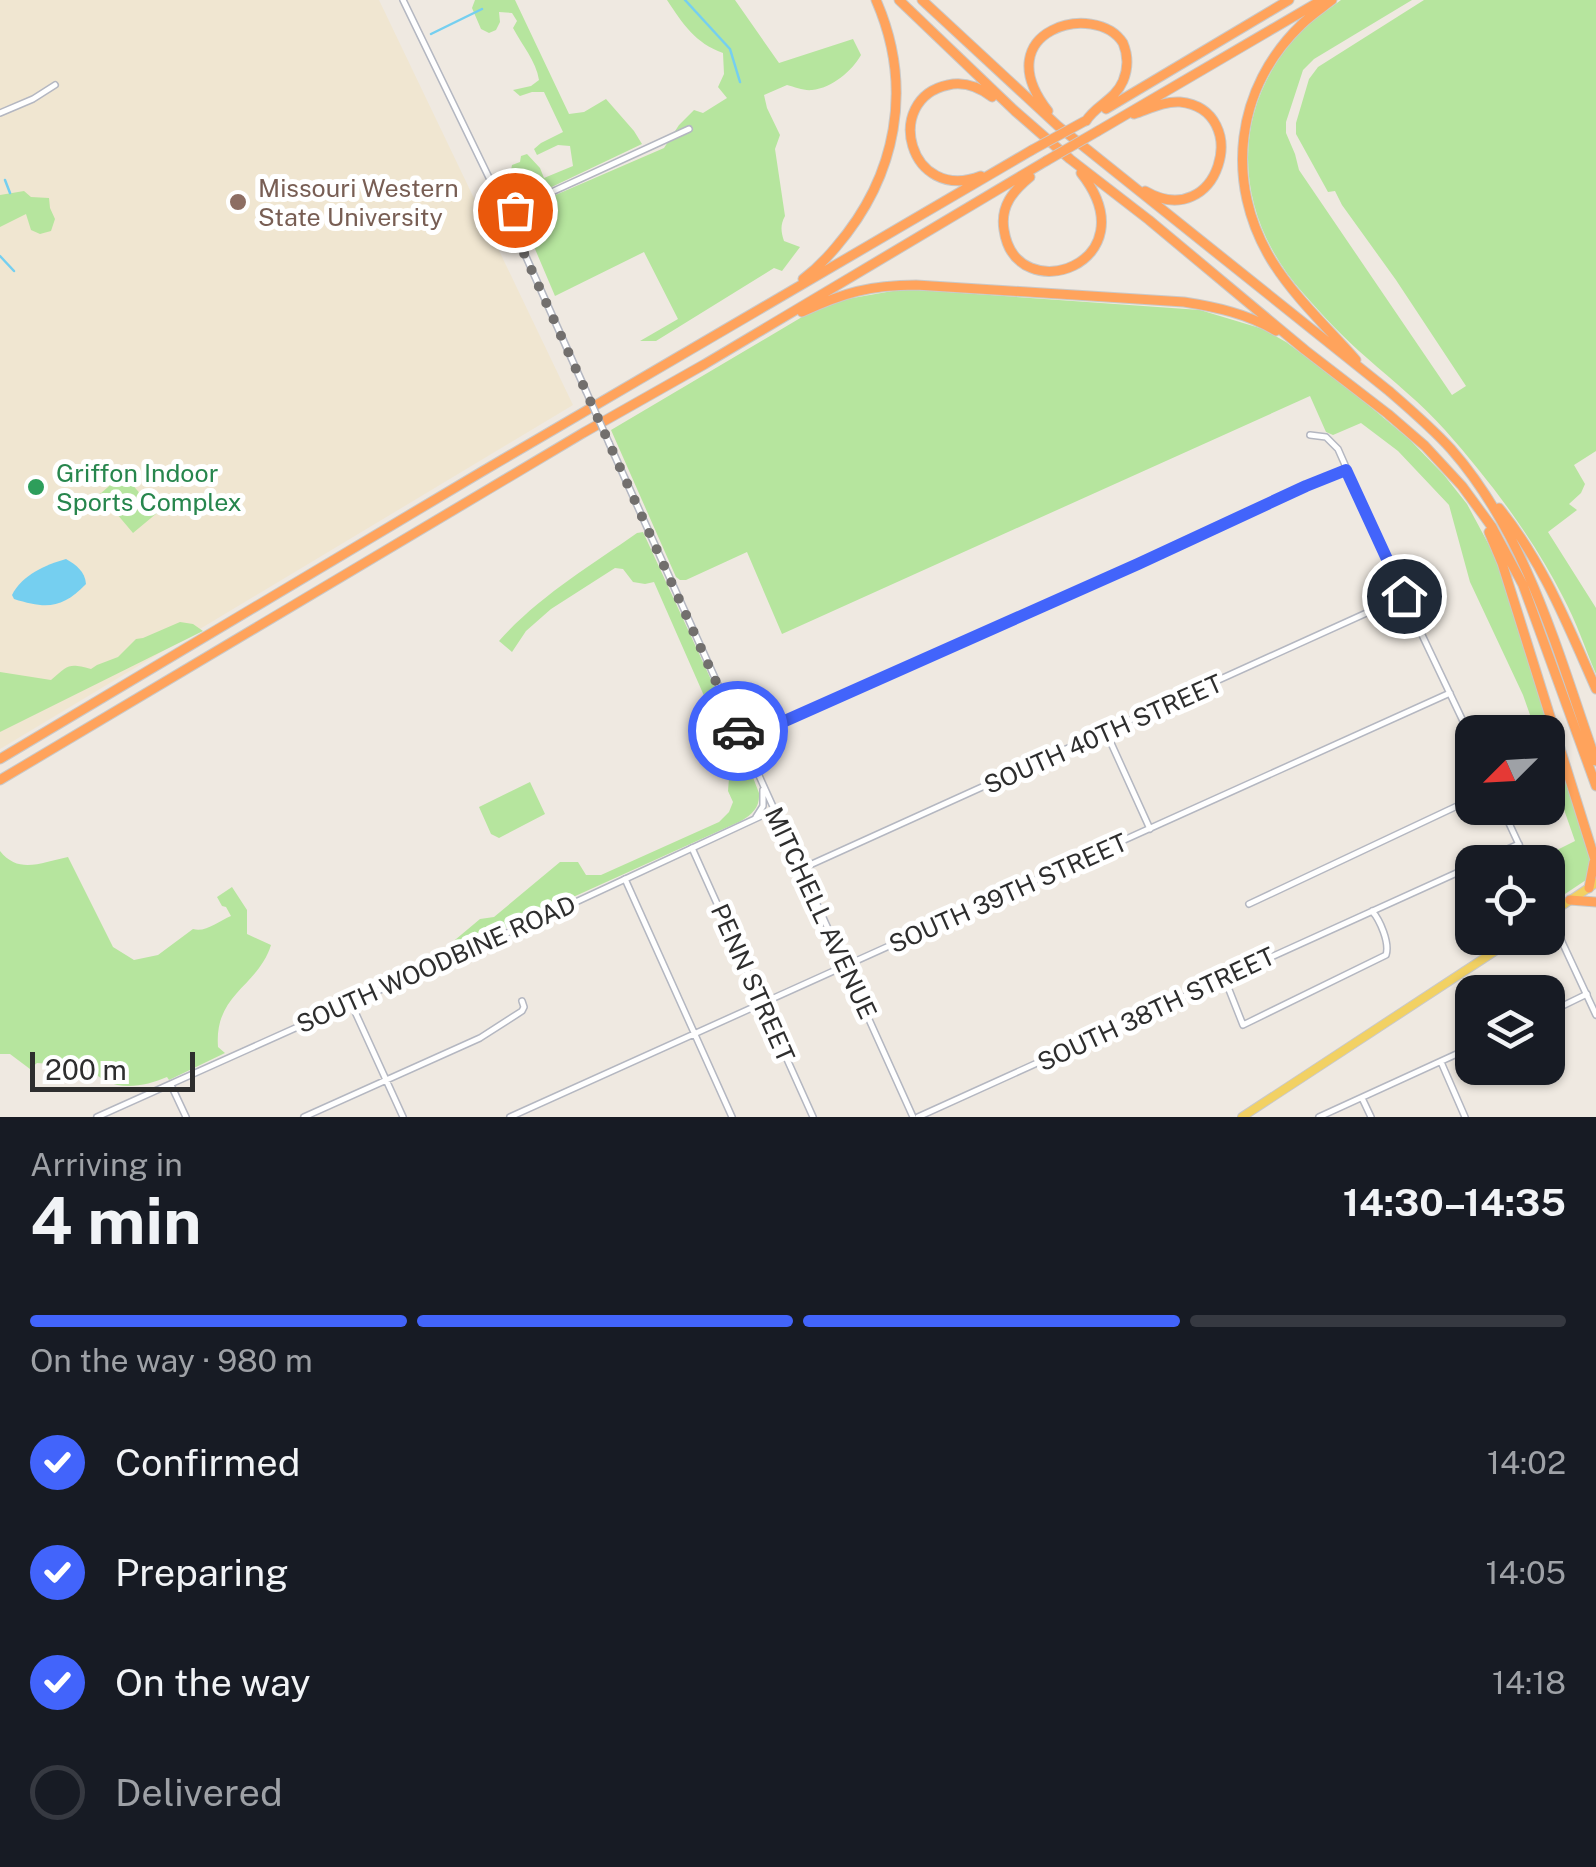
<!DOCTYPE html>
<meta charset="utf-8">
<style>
:root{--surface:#171b24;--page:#242831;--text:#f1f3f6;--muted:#9ea1a6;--line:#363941;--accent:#4264fb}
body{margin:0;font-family:"Public Sans",sans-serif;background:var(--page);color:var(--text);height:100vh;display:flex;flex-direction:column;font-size:38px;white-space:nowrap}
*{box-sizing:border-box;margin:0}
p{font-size:32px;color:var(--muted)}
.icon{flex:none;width:55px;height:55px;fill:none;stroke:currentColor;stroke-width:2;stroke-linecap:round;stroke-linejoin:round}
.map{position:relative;height:1117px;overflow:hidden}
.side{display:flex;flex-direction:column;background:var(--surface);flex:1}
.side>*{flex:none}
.needle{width:65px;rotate:246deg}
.tools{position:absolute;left:1455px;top:715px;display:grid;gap:20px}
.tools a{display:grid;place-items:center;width:110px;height:110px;border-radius:20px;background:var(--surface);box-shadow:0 2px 8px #0004;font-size:50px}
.scale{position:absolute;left:30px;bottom:25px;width:165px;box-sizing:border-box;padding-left:10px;border:5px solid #2e2e2e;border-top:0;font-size:28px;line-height:35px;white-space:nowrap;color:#2e2e2e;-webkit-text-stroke:8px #fff;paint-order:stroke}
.pin{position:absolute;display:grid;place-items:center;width:85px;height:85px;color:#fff;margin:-42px;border:5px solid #fff;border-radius:50%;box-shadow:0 2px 10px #0007}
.courier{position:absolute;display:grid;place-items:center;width:100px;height:100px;margin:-50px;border:8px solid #4264fb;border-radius:50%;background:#fff;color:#222;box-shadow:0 2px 12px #0007}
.headline em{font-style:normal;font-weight:700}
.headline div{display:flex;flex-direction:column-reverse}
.headline{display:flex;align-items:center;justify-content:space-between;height:170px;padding:0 30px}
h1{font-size:65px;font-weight:700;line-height:75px}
.bar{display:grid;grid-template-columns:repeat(4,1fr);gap:15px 10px;align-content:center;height:120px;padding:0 30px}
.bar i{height:12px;border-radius:8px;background:var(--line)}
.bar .active{background:var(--accent)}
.bar p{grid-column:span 4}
ol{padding:0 30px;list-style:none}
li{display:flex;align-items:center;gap:30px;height:110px}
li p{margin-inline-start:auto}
li .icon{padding:10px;border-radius:50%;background:var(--accent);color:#fff;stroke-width:4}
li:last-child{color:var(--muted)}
li i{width:55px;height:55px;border:5px solid var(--line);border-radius:50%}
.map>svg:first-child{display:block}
.education{fill:#f0e6d1}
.green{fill:#b6e59e}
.water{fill:#75cff0}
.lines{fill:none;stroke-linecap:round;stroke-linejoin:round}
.stream{stroke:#75cff0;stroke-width:2.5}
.minor-casing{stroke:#b4b7c1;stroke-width:8}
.tertiary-casing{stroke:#b4b7c1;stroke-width:8}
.primary-casing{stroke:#c9c9c9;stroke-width:10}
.motorway-casing{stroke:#c9c9c9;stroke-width:11}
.minor{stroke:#fff;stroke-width:5}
.tertiary{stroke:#fff;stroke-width:5}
.primary{stroke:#f2d163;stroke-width:8}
.motorway{stroke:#ffa35c;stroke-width:9}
.tertiary-bridge-casing{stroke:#b4b7c1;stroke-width:8;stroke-linecap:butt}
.motorway-bridge-casing{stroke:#c9c9c9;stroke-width:11;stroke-linecap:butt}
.tertiary-bridge{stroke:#fff;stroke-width:5}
.motorway-bridge{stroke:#ffa35c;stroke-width:9}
.done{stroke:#726f6d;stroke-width:10;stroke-dasharray:0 18}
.route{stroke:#4264fb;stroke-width:12}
.education-dot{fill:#8d6e63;stroke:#fff;stroke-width:4}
.leisure-dot{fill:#2e9e5b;stroke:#fff;stroke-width:4}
.labels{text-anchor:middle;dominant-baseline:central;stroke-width:10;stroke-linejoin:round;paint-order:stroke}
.education-label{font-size:25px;fill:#785e54;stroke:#fff;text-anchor:start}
.leisure-label{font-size:25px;fill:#27864d;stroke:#fff;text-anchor:start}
.street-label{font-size:25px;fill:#2e2e2e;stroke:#fff}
</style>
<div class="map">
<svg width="1596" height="1117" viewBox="0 0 1596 1117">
<rect width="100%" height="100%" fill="#efe9e1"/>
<path class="education" d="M 0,0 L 379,0 L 573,405 L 0,749 Z"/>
<path class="green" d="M 475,0 L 515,0 L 569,114 L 584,112 L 606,99 L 634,131 L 642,144 L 518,203 L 513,194 L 520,189 L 505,180 L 505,175 L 511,170 L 512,165 L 520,162 L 521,156 L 527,154 L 540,168 L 544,178 L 573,166 L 570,146 L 558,145 L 537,155 L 534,149 L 541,143 L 563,132 L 544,92 L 532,92 L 520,96 L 513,90 L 531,86 L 539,80 C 536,61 522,45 513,28 L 517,21 L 512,13 L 499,12 L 500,22 L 496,30 L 489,33 L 481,29 L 472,8 Z
M 667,0 L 735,0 L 779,63 L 853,39 L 861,55 C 852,71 832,88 812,90 C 804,91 795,87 787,85 L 764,95 L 767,108 L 780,135 L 775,149 L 785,216 C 780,225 781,232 784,241 L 800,247 L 782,271 L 774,268 L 656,341 L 640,341 L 678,319 L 644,252 L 555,296 L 521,216 L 530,206 L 664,148 L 679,125 L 694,110 L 703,113 L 727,98 L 718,87 L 724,74 L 723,53 C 695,43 683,24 667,0 Z
M 1341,0 L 1412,0 L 1314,59 L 1303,70 L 1286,122 L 1286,133 L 1295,154 L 1299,170 L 1452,395 L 1466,386 L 1396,280 L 1342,205 L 1335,191 L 1328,192 L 1296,134 L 1296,123 L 1309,79 L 1318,67 L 1424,0 L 1596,0 L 1596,451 L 1574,465 L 1585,484 L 1581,493 L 1569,504 L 1577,510 L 1548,532 L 1596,608 L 1596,674 C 1585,648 1576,621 1563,597 C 1532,536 1490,481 1445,430 C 1422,404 1393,381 1367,358 C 1344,338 1323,316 1303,293 C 1236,218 1227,117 1294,39 C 1307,23 1325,12 1341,0 Z
M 24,191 L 31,197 L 49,198 L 50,208 L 55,219 L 51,231 L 40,234 L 31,230 L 26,214 L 0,227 L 0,195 Z
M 904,289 L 1200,310 L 1263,329 L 1286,342 L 1354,393 L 1410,440 L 1444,475 L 1467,504 L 1497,560 L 1591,862 L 1589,878 L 1556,900 L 1548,896 L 1548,862 L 1533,862 L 1575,841 L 1548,764 L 1548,732 L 1536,732 L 1523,695 L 1470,582 L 1449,505 L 1398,451 L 1361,423 L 1333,435 L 1326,432 L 1310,396 L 782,634 L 747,552 L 686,580 L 680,580 L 676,577 L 611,430 L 807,314 L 847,299 Z
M 123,474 L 157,513 L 133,533 L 100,494 Z
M 643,532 L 737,736 L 759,793 C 760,807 753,814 741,821 L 452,952 L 449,945 L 480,919 L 494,917 L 560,862 L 578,862 L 586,875 L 601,875 L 719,822 L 729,812 L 733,802 L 728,791 L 729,778 L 716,751 L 719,740 L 716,723 L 654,582 L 645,584 L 633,582 L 623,569 L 615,568 L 551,609 L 526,631 L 512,652 L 499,641 C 538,597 590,566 637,533 Z
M 180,622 L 193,624 L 203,631 L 0,732 L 0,672 L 51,680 C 69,665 68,663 91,669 L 97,665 L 118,657 L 136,639 L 143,638 Z
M 530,782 L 545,814 L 499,838 L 491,834 L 479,807 Z
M 0,851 C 19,875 42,862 68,857 L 113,947 L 134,960 L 158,955 L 193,929 C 205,933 219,921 231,916 L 226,907 L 222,906 L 217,897 L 232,887 L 247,910 L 247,934 L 271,945 C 258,987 214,993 218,1047 L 225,1053 L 169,1080 L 167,1077 C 142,1088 107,1093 90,1067 L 37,1063 L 30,1069 L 10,1054 L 0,1054 Z"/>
<path class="water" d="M 66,559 C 76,565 85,571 86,584 C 62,609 46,609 14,599 L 12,595 C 22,575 45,565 66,559 Z"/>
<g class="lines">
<path class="stream" d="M 685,0 L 730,49 L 740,82
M 431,34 L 482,9
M 5,180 L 10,193
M 0,256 L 14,271"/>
<g class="minor-casing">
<path id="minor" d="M 0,113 L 33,99 L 55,85
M 506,213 L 689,129
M 1310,435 L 1326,437 L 1338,449 L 1394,576 L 1472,740
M 1106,732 L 1150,829
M 743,741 L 1138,564 L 1306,487 L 1346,470
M 1502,808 L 1527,862
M 692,848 L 813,1117
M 1479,862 L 1519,844
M 801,869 L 1404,596
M 625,879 L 732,1117
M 1249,904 L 1472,799
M 1224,977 L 1243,1025 L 1386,955 C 1390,943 1380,920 1372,911
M 351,1003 L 403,1117
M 1548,1013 L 1587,994
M 1441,1062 L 1465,1117
M 1362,1098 L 1371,1117
M 304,1117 L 480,1038 L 522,1011 L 524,1007 L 522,1001
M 510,1117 L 1450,693
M 918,1117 L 1472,866
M 1319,1117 L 1472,1047"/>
</g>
<g class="tertiary-casing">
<path id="tertiary" d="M 403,0 L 510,221 L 586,391
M 609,443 L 913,1117
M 756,817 L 763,806 L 763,790
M 1549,914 L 1596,1015
M 171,1085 L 186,1117
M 97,1117 L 565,907 L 774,810"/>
</g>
<g class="primary-casing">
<path id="primary" d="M 1548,915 L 1596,883
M 1242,1117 L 1515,938"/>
</g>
<g class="motorway-casing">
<path id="motorway" d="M 899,0 L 1015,111 L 1070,159 L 1149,220 L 1305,350 L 1388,414 L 1425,446 L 1462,486 L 1492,527 L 1523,585 L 1596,786
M 922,0 L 1058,126 L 1389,391 C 1411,410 1432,428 1451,449 C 1528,537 1558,654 1596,761
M 1332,0 C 1322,8 1311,15 1302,24 C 1235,88 1224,183 1272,261 C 1295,298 1328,328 1356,360
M 1106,109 L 1289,0
M 1048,111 C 985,30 1096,0 1123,43 C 1128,55 1128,69 1123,81 C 1115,100 1096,105 1086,121
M 1134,114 C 1149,109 1164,101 1180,102 C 1254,110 1219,234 1145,191
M 1098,131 L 1322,0
M 981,176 C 909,204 882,99 948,85 C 965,81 979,87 992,97
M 1030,177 C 1013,191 1000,206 1004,230 C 1016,311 1152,263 1081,173
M 803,279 C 815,270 826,259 836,247 C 897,176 914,87 876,0
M 802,312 C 843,293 870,285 916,285 L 1184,302 C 1216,307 1248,314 1276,331
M 1499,508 C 1543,562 1568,626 1596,689
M 1489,532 L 1502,563 L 1596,863
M 0,759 L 483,471 L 1032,150
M 0,780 L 583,433 L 705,364 L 1046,161
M 1589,888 L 1594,862
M 1570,900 L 1596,902"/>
</g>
<use href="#minor" class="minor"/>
<use href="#tertiary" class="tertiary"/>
<use href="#primary" class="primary"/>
<use href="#motorway" class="motorway"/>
<g class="tertiary-bridge-casing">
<path id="tertiary-bridge" d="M 586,391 L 609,443"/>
</g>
<g class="motorway-bridge-casing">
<path id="motorway-bridge" d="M 1032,150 L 1085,121
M 1046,161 L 1098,131"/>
</g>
<use href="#tertiary-bridge" class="tertiary-bridge"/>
<use href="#motorway-bridge" class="motorway-bridge"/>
</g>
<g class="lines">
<path class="done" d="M 515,210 L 506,213 L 738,731"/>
<path class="route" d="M 738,731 L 742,740 L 1138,564 L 1306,486 L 1346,470 L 1404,596"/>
</g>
<circle class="education-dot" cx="238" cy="202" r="10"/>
<circle class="leisure-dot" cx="36" cy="487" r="10"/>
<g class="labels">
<g class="education-label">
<text x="258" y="188">Missouri Western<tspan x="258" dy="29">State University</tspan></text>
</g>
<g class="leisure-label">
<text x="56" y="473">Griffon Indoor<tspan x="56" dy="29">Sports Complex</tspan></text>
</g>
<g class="street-label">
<text transform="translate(1103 734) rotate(-24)">SOUTH 40TH STREET</text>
<text transform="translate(1008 893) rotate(-24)">SOUTH 39TH STREET</text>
<text transform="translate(821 913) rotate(65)">MITCHELL AVENUE</text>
<text transform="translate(436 964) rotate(-24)">SOUTH WOODBINE ROAD</text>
<text transform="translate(753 983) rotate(66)">PENN STREET</text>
<text transform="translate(1156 1009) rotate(-25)">SOUTH 38TH STREET</text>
</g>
</g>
</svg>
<div class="tools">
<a><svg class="needle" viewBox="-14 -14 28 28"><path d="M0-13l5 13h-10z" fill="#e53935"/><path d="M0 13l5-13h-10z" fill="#9ea1a6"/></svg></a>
<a><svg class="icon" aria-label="locate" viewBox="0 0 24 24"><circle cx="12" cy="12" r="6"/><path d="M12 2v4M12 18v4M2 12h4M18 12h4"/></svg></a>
<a><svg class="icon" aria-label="layers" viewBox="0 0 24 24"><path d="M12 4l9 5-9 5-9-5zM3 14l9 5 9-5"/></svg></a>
</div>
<div class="scale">200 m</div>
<div class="pin" style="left:515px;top:210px;background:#ea580c"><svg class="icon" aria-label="bag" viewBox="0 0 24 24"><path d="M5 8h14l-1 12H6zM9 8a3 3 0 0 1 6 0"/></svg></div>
<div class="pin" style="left:1404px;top:596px;background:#1f2937"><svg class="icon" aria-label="home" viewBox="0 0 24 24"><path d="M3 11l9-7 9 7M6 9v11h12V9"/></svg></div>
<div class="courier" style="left:738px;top:731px"><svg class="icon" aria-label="car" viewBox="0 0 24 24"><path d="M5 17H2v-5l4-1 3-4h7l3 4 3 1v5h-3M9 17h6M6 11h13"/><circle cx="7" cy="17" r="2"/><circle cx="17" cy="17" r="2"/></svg></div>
</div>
<section class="side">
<div class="headline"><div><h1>4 min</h1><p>Arriving in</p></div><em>14:30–14:35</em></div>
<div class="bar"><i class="active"></i><i class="active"></i><i class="active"></i><i></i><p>On the way · 980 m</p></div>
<ol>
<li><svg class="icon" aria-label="check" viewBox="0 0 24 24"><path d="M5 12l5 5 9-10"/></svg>Confirmed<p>14:02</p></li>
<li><svg class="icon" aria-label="check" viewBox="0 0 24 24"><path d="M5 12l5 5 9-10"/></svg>Preparing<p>14:05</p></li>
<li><svg class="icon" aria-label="check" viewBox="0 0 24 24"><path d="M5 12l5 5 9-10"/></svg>On the way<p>14:18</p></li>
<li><i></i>Delivered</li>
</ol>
</section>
